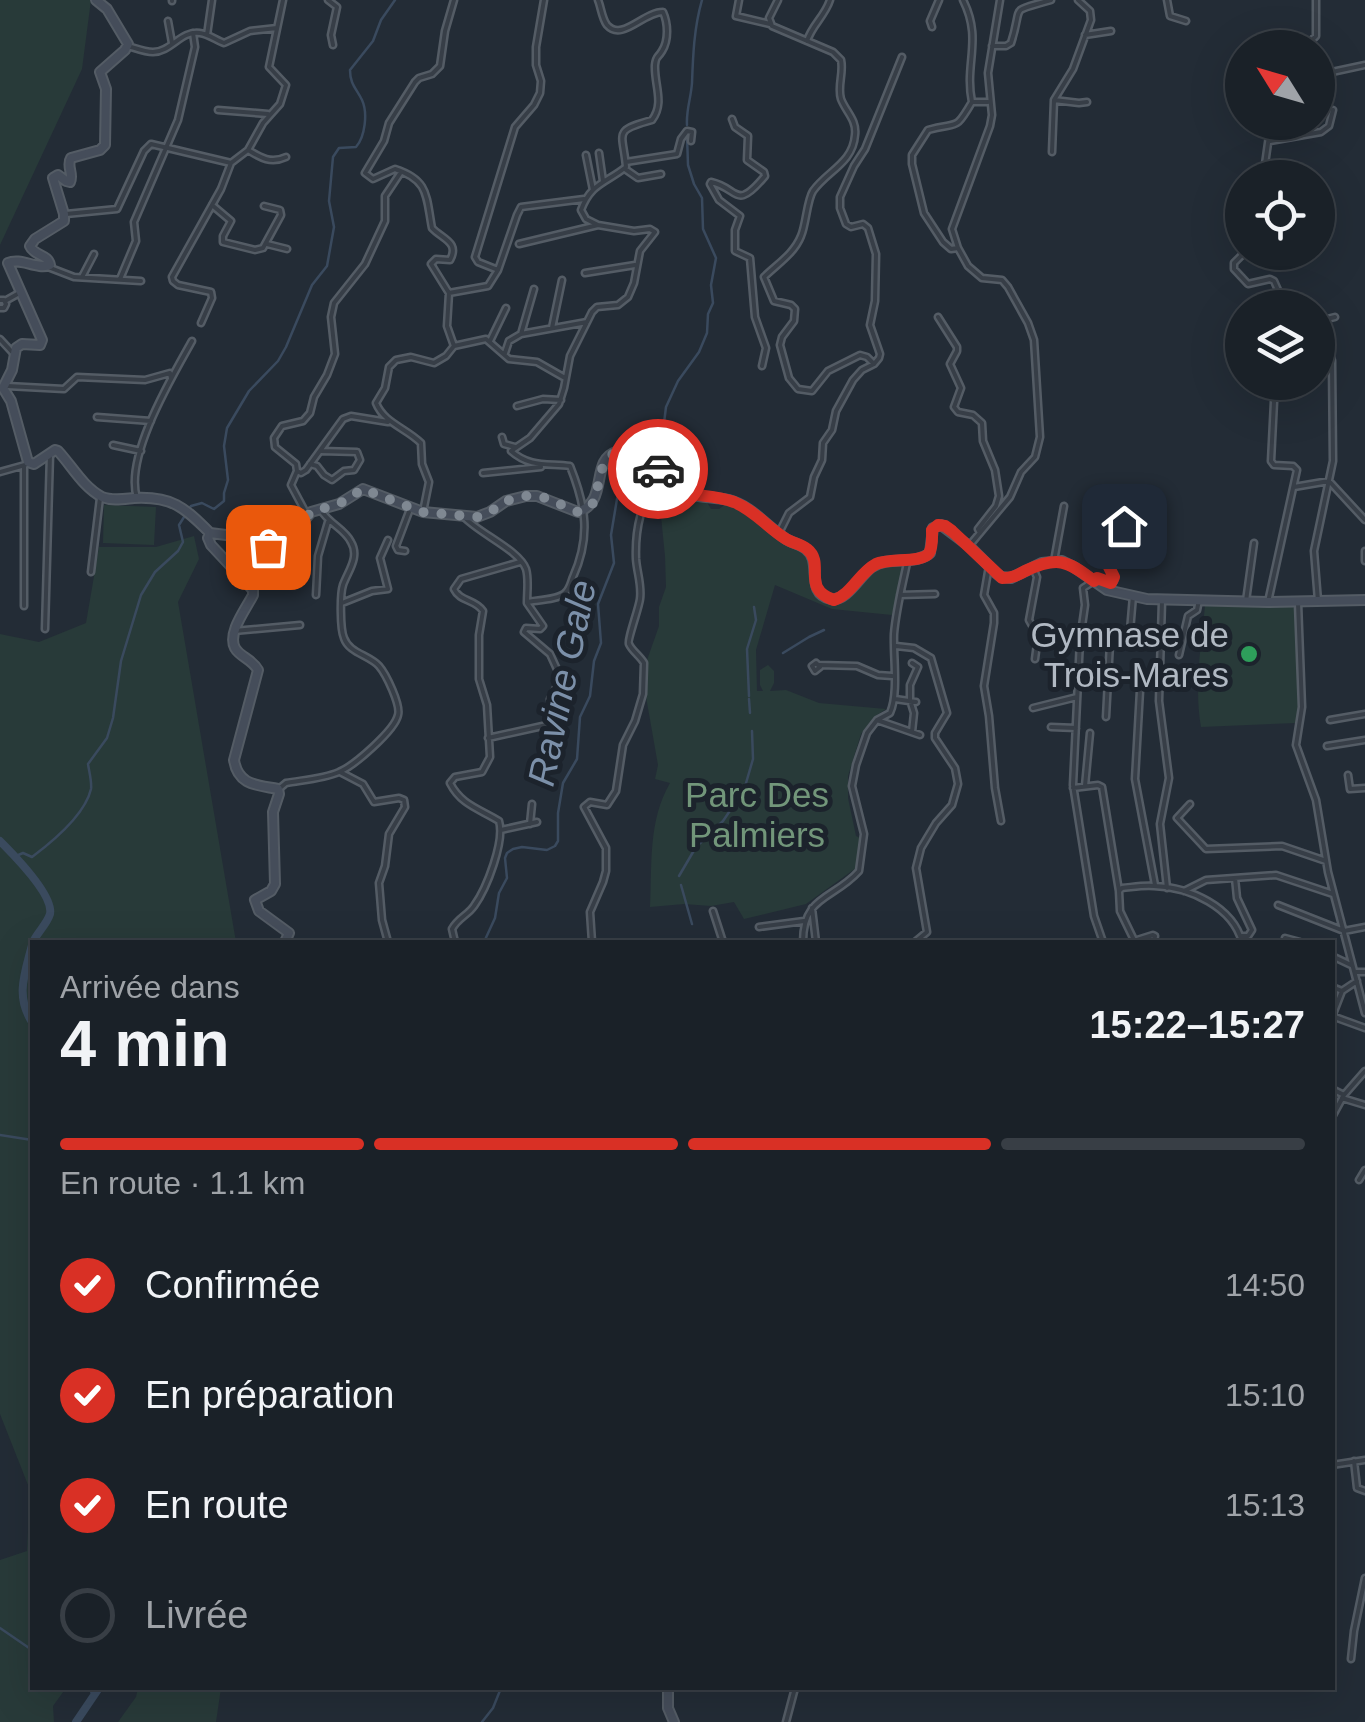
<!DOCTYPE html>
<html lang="fr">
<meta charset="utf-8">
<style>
:root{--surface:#1a2128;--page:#232930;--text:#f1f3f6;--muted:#9fa3a8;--line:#383e45;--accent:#d93025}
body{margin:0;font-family:Arial,sans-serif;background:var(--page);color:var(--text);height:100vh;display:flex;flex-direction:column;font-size:38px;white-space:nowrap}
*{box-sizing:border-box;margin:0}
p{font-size:32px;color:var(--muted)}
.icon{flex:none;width:55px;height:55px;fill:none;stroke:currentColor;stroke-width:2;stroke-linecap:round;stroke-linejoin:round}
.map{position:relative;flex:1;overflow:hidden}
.panel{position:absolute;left:30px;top:940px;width:1305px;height:750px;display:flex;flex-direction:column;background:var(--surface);border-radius:0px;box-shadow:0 10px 40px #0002,0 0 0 2px var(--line)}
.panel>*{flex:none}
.needle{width:65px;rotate:307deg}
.buttons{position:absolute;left:1225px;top:30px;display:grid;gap:20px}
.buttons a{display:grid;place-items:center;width:110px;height:110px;border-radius:50%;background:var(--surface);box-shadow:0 10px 40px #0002,0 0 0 2px var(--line);font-size:50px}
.pin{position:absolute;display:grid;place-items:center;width:85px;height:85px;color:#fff;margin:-42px;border-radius:20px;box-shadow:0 5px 15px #0006}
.courier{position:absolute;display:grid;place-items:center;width:100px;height:100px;margin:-50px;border:8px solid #d93025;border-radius:50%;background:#fff;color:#222;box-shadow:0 2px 12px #0007}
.head em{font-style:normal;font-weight:700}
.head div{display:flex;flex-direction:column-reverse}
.head{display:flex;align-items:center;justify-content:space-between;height:170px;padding:0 30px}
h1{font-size:65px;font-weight:700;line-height:75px}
.bar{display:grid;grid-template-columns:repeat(4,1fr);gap:15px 10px;align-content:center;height:120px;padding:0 30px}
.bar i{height:12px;border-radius:8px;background:var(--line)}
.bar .selected{background:var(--accent)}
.bar p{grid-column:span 4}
ol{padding:0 30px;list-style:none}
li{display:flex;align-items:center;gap:30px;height:110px}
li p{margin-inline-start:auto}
li .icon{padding:10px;border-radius:50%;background:var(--accent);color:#fff;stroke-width:4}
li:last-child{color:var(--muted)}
li i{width:55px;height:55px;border:5px solid var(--line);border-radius:50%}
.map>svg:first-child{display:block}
.green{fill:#283a39}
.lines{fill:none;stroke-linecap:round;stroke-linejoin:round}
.stream{stroke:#3a4a5e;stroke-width:2.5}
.river{stroke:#3a4a5e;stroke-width:8}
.minor-casing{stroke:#545c65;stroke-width:9}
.secondary-casing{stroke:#545c65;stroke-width:12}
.minor{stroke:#373e47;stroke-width:4}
.secondary{stroke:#454d5a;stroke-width:8}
.done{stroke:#7f8892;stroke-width:10;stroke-dasharray:0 18}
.route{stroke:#d93025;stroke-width:12}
.leisure-dot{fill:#2e9e5b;stroke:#1c232c;stroke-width:4}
.labels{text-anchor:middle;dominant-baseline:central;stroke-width:10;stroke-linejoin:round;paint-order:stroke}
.poi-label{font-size:35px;fill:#b1b9c3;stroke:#1c232c;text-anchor:end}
.park-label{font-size:35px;fill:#72967a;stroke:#1c232c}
.water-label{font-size:38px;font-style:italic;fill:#7c90a9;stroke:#1c232c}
</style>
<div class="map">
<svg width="1365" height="1722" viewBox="0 0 1365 1722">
<rect width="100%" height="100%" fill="#232c36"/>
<path class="green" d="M 0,0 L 91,0 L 82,69 L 0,245 Z
M 661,484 L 678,500 C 689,498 704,493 711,509 L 719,509 L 726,504 C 749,512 765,531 786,543 C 793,547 802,549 807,555 C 819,571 801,585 829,603 L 837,602 C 857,583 873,562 903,565 L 892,615 L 832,609 L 775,585 L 756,650 L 757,691 L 763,691 L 760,685 L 760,670 L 768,665 L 774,671 L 774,683 L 770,691 L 786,690 L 819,703 L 886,709 L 874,717 L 861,734 L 848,776 L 848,798 L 856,836 L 860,838 L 856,868 L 806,904 L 744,919 L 734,902 L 711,906 L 684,904 L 650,907 C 652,864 648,821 670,783 L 655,779 L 658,765 L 645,691 L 646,663 L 659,626 L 659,607 L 666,587 L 665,556 L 660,506 Z
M 104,505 L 156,507 L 154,545 L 103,543 Z
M 194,536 L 199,559 L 178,602 L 236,942 L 32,942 L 32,1688 L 66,1688 L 53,1706 L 54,1722 L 0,1722 L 0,1560 L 27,1551 L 30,1490 L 0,1414 L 0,634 L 39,642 L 86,623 L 99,547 L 156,547 Z
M 1212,603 L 1293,607 L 1295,609 L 1299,702 L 1296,723 L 1201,727 C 1194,688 1201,646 1205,606 Z
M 138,1688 L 221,1688 L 216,1722 L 118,1722 L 136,1697 Z"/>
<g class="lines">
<path class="stream" d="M 687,125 C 686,110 691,98 692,83 C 693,55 694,28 702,0
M 661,465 L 669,451 L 664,423 L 666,407 L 678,381 L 699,352 L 707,333 L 708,314 L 713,303 L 711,285 L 716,258 L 703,229 L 702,198 L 694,184 L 688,165 L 687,135
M 783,653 L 809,637 L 824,630
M 749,696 L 747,649 L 756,620 L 754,607
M 749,699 L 750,713
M 16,856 L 23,853 L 32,857 C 52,842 85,815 91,789 C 92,782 89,771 88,764 L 107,738 L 113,718 L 121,661 L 141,595 L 155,572 L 178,551 L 183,542 L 179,525 L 191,506 L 202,503 L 214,509 L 224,501 L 224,493 L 228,480 L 224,446 L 227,428 L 249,391 L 278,361 L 286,347 L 312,285 L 327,266 L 334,227 L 329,201 L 333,157 L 339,148 L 356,147 C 365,137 368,113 362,100 C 356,88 350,84 350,70 L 373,41 L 381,20 L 395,0
M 679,876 L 696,847 L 723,821 L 744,790 L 753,759 L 752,731
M 681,885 L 692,924
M 484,942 L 495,918 L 499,893 L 507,878 L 505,858 L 507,853 L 513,849 L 522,847 L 547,850 L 555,846 L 558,841 L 558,813 L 563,783 L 577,759 L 580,717 L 590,696 L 594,661 L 601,643 L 598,604 L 614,563 L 611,535 L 617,499 L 620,492 L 631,480 L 654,471
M 0,1135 L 32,1140
M 0,1628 L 32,1650
M 89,1688 L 94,1697
M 482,1722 L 493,1708 L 501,1688"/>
<path class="river" d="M 0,841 C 13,854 54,895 50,914 C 47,924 37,933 33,942
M 32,945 C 25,973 15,996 32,1022
M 76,1722 L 99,1688"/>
<g class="minor-casing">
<path id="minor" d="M 328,0 L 337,7 L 331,35 L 333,45
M 739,0 L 736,16 L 770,24
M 778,0 L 769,18 L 772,26 L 833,52 L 841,60 C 844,73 837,86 841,99 C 846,112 857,120 855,135 C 853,163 827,171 813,191 C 807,200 806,225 801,236 C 794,254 776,265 764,277 L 774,301 L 791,305 L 795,309 L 794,321 L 782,337 L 780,345 L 789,378 L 798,389 L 812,391 L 828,371 L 860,355 L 867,357 L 874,364
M 963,0 C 983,40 964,63 972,102
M 1167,0 L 1170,16 L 1186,21
M 172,1 L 172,0
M 168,21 L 172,43
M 932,27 L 930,21 L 939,0
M 207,35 L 212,0
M 1085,35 L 1111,31
M 807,41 C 812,25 825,16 830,0
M 128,46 C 135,48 145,52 153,52 C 171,52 181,30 200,33 C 208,34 216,40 224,43 L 250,31 L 277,28
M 992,46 L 1006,46 L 1011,43 C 1024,3 1007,13 1051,0
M 1304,48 L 1316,36 L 1316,0
M 1236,74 L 1242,73
M 1318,75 L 1365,65
M 1054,100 L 1079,103 L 1087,102
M 218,110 L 268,114
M 732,119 L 735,127 L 748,136 L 747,160 L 764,172 L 765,176 C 735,212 739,188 711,182 L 710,184 L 719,200 L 740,216 L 735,230 L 735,251 L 750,258 L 755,317 L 766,348 L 762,366
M 1270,141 L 1321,132 L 1329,126 L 1333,110
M 248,150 C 261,158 271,164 286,157
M 1052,152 L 1054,100 L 1073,69 L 1091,20 L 1090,11 L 1078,0
M 599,153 L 603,181
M 586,155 L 593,190
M 626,162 L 677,154 L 681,139 L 687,131 L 692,132 L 691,141
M 625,169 L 638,178 L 661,174
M 1251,178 L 1265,164 L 1271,122
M 212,205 L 231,221 L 223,236 L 223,242 L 255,250 L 263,248 L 281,215 L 280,210 L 264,206
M 66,214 L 117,209 L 144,151 L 151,144 L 231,163 L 248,150 L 263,123 L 280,104 L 286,85 L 269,67 L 283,0
M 267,244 L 287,249
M 519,244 L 598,225
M 958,248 L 951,249 L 943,242 L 924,213 L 912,164 L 912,155 L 928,130 C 958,121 954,133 972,102 L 988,102
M 1245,252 L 1234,263 L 1234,269 L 1248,284 L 1270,279 L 1274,281 L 1278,290 L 1279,308
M 48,267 L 74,277 L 141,281
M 498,270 L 478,262 L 475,257 L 515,127 L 534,105 L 540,93 L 541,81 L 536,65 L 536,47 L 544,0
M 585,273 L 635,265
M 82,277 L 94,254
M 120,279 L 136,241 L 134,222 L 178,120 L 195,47 L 193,33
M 449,293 L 488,286 L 498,270 L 517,215 L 521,207 L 584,199
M 0,300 L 4,300 L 6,304 L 4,308 L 0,308
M 5,301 L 21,292
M 938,317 L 957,347 L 957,351 L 950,364 L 961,388 L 954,407 L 958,412 L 973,415 L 982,423 L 983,441 L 995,470 L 999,496 L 996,506 L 978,529 L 980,533
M 201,323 L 212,298 L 211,292 L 178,285 L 173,281 L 172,277 L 221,189 L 231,163
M 552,328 L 562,280
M 521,334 L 534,289
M 0,339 L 13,353
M 490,341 L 506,308
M 454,346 L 486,339 L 509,359 L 537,362 L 565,378
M 505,353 L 509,341 L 521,334 L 587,322
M 874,364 L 879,358 L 880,354 L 870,325 L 875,301 L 876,254 L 868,228 L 863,224 L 851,227 L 846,224 L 840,208 L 840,197 L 854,166 L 865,149 L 902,57
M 7,386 L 64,389 L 77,377 L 145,380 L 170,373 L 171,378
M 517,406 L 543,399 L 561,400
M 97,417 L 151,421
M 502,437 L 504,444 L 515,447
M 113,445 L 141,451
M 310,464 L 317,466 L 324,475 L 332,480 L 344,471 L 354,470 L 360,460 L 357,452 L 321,451
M 24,466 L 24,606
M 297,471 L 301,473 L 306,470 L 343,419 L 351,416 L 388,422
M 0,472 L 25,465
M 483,473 L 541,467
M 1294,487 L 1329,481 L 1365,520
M 137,498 C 124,457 172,377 192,341
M 423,512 L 429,482 L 422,464 L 421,443 C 406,428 384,423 376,403 L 385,388 L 389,367 L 396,360 L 411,357 L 434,363 L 446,356 L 454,346 L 447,326 L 449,293 L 431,264 L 436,259 L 450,260 C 460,242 442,239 432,228 C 426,196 429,180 395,169 L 373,179 L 365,173 L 384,141 L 389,123 L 415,82 L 419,78 L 432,74 L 440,66 L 445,31 L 454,0
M 307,515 L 291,485 L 297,471 L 296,464 L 275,447 L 274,438 L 282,426 L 303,421 L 310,413 L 314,397 L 327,375 L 335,354 L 331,317 L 334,303 L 365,264 L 385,221 L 385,196 L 401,172
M 464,517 C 480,534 519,550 526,569 C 529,579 527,592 527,602
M 779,533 L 789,513 L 810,497 L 814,477 L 822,460 L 823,443 L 832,430 L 836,411 L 853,380 L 862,370 L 874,364
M 969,546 L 1010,497 L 1021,472 L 1035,457 L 1040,437 L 1034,340 L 1028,323 L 1008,287 L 1002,280 L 982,278 L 968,266 L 958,248 L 952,229 L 990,126 L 992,115 L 988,73 L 1000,0
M 405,551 L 398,550 L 396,546 L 410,509
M 1365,551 L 1365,561
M 1054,561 L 1064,506
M 989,566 L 984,595 L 994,613 L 994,623 L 984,686 L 989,716 L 995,788 L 1001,821
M 1033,568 L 1037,577 L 1029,620 L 1038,636 L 1035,659
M 91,572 L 100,498
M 316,595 L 318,556 L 328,522
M 900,595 L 935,594
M 1162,601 L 1159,701 L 1169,778 L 1160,824 L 1167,888
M 1246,601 L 1254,543
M 1318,601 L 1314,551 L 1333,461 L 1332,361 L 1324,324 L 1327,319 L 1335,317
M 527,602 C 538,600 559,600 566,592 C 570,588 571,582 573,577 C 591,537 586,506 570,466 C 549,463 530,468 511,451 L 530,438 L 559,404 L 564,388 L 570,356 L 592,312 L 597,307 L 618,305 L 628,297 L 634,283 L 640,251 L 655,232 L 650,229 L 634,231 L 598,225 L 586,219 L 581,210 C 591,183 606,183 626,167 C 623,132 612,131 652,120 C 665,103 654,85 655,65 C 656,56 657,59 662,51 C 669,40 668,23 663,12 C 643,12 622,42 607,25 C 602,19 601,7 598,0
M 1268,602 L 1297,470 L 1293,466 L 1274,465 L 1271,461 L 1275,382
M 342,603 L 372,591 L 388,589 L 380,558 L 388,540
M 1298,603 L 1302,707 L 1296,745 L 1316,800 L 1328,872 L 1365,1013
M 45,629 L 50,454
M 234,631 L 300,625
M 896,646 L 914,648 L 931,658 L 947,713 L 935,733 L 935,738 L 955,768 L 958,784 L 952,805 L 936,823 L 921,848 L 916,868 L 927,932 L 915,942
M 1179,655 L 1188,616 L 1197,610 L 1199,600
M 816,663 L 820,667 L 815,671 L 812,666 Z
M 819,665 L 857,666 L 878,675 L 892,676
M 1141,673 L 1135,779 L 1155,885
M 895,699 L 916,702
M 1033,708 L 1077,697
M 1106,717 L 1110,643 L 1114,637 L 1127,635 L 1130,631 L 1133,596
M 877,720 L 920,735
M 1330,720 L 1365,714
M 1051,727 L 1076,728
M 912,732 L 914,713 L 910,700 L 910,685 L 918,667 L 912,663
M 488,738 L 547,725 L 552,719 L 550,699 L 561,678 L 550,654 L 524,632 L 526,628 L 540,629 L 543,626 L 527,603
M 1327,746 L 1365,740
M 340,772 L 363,784 L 374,802 L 399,798 L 404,800 L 405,807 L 389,834 L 385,866 L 379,883 L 382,920 L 388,942
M 1348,775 L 1350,789 L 1365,788
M 1085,786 L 1090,733
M 280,788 L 286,783 C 303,780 323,779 339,772 C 354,766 395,730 398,715 C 401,705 386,674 379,666 C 369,655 349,653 344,638 C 340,629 340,594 343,585 C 348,571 360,557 351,542 C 345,529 329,524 320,509
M 1073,788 L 1098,785 L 1102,787 L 1119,891 L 1120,911 L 1135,942
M 1190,804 L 1177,818 L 1206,849 L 1282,846 L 1326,861
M 530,824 L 532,804
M 501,830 L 537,822
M 1235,878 L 1237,898 L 1252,930 L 1248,936 L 1242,936
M 1119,891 L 1122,888 C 1133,887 1144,885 1154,886 C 1190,887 1233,907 1242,942
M 1184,891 L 1206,880 L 1276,875 L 1333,894
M 1278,905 L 1344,931 L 1365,927
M 812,908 L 816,942
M 713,911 L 723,942
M 759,927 L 804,921
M 1285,938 L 1300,942
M 1134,941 L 1153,935 L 1155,936 L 1154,942
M 455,942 L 452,929 C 458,918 468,915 474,906 C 487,888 505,841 499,821 C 480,809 461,805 450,783 L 455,777 L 482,772 L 490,757 L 487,705 L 479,679 L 479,635 L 483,611 C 475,599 460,602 454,589 L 461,579 L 520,562
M 592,942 L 590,912 L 603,882 L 606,871 L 606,848 L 584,807 L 590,802 L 607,805 L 616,791 L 623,745 L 635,721 L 643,694 L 644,663 C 640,656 632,651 629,644 C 627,640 639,608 640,599 C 642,585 637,573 636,559 C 635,533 640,495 663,480
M 803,942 C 803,895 833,900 859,871 L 864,834 L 852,786 L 856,765 L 867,733 L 877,720 L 890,713 C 899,693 893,657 894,634 C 896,610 902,587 907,563
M 1103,942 L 1094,916 L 1073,785 L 1080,640 L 1085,605 L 1083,588 L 1097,579 L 1111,583 L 1114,581 L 1114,577 L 1102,553 L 1107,542 L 1124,526 L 1121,520 L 1102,515 L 1105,491
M 1332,956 L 1351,965
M 1355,972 L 1365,972
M 1332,987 L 1342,991 L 1357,981
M 1333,1014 L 1342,991
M 1332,1016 L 1365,1028
M 1332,1089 L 1344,1095
M 1342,1098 L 1365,1105
M 1332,1117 L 1344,1095 L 1365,1071
M 1359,1180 L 1365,1170
M 1354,1461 L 1357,1488 L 1365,1491
M 1332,1465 L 1365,1460
M 1351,1659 L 1354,1631 L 1365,1578
M 786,1722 L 795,1688"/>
</g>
<g class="secondary-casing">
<path id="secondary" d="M 96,0 L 107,9 L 128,44 L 125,50 L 100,72 L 106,89 L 105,145 L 100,150 L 71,158 C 66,166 74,174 70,182 L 66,181 L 58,175 L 53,178 L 64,214 L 64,221 L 35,239 L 30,246 C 34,256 48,254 50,265 C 36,270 21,257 8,263 L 42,340 L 40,345 L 22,344 L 16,348 L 12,370 L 3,388 L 11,401 L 28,462 L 34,464 L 55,450 L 58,451 C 72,466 83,487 102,497 C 112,501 123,499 134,498 C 172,496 184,507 210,533 L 208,538 L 211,545 L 253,590 L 253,595 C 246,609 227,633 235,648 C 240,657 252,659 258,670 L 234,760 C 238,786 258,785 278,789 L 279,794 L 273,812 L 275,884 L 271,891 L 255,900 L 259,911 L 289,933 L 285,942
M 210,533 L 234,536 L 256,545 L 273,547 L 289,538 L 311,512 L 339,504 L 363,489 L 423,512 L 477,517 L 490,512 L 506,501 L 526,496 L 537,496 L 578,512 C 609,502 590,460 616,452 C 655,440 654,478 676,490 C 691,498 712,496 729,500 C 752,506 766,526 786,539 C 792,543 800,544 806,549 C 823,561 804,594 831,599 C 847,602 860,575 872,567 C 890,555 914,566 930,553 L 933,528 L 941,525 L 969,546 L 996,573 L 1001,577 L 1011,578 L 1042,563 L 1062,561 L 1074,567 L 1107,590 L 1147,599 L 1268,602 L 1365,600
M 668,1688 L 668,1708 L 674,1722"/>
</g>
<use href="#minor" class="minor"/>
<use href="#secondary" class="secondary"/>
</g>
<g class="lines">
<path class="done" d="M 268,547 L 278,546 L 289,538 L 311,512 L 339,504 L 363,489 L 422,512 L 477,517 L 490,512 L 506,501 L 526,496 L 546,498 L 578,512 L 592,505 C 603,481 596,448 631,451 C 644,452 651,458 658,469"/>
<path class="route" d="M 658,469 C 681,504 701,490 734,502 C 754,510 767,527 786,539 C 792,543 801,544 807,549 C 826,564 800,588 834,600 C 852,594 859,573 876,564 C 889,558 923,563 929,553 C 933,547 932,536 932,530 L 938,525 L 945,526 L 952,531 L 1002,578 C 1012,578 1016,576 1025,571 C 1057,556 1067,560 1094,581 L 1097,578 L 1111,583 L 1114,577 L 1102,553 L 1104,546 L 1124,526"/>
</g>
<circle class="leisure-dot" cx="1249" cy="654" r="10"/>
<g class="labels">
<g class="poi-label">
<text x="1229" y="634">Gymnase de<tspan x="1229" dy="40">Trois-Mares</tspan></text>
</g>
<g class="park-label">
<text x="757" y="794">Parc Des<tspan x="757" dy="40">Palmiers</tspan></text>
</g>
<g class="water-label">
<text transform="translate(562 683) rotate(-78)">Ravine Gale</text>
</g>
</g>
</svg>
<div class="buttons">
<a><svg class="needle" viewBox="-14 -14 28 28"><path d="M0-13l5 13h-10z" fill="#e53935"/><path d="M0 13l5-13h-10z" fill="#9fa3a8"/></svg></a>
<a><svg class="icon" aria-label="locate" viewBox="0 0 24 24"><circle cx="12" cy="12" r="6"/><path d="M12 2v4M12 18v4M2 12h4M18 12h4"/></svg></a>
<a><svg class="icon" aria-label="layers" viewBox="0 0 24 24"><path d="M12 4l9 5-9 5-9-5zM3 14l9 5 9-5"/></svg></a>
</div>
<div class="pin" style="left:268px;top:547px;background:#ea580c"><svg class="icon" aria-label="bag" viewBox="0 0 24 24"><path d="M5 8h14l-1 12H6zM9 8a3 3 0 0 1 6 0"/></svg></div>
<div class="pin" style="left:1124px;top:526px;background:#1f2937"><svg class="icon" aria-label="home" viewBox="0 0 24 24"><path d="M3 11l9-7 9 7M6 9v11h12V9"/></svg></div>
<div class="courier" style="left:658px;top:469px"><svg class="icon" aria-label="car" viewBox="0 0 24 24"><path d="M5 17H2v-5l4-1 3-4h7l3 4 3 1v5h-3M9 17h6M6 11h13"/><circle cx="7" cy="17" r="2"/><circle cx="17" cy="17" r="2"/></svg></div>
<section class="panel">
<div class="head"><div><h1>4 min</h1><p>Arrivée dans</p></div><em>15:22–15:27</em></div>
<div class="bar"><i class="selected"></i><i class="selected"></i><i class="selected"></i><i></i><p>En route · 1.1 km</p></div>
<ol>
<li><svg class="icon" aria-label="check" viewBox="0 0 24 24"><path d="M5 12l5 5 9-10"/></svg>Confirmée<p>14:50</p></li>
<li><svg class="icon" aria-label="check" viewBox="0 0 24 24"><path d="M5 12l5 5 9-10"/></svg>En préparation<p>15:10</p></li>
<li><svg class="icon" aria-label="check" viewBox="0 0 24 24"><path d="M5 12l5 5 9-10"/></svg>En route<p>15:13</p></li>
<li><i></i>Livrée</li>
</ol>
</section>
</div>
